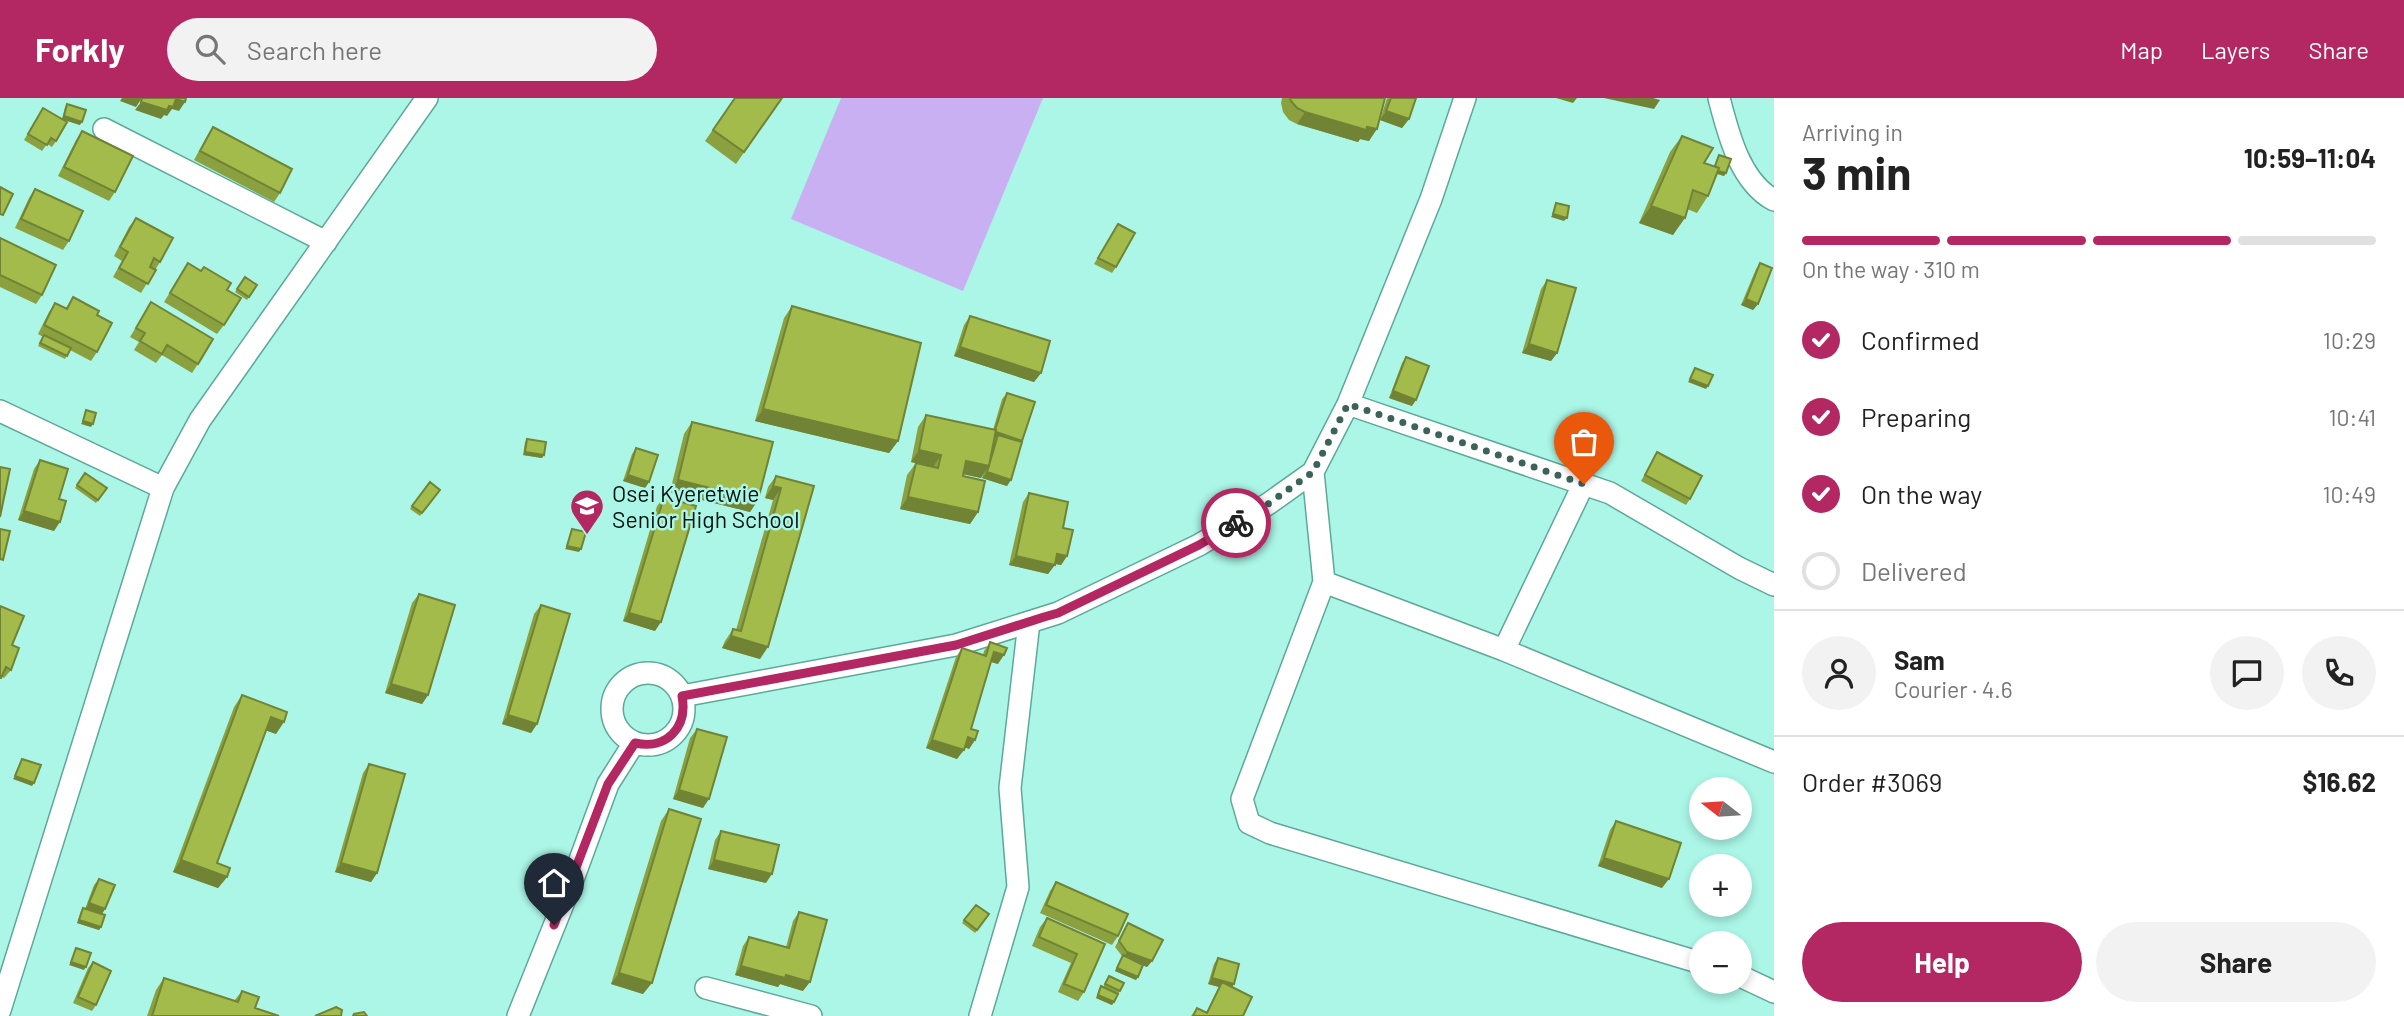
<!DOCTYPE html>
<meta charset="utf-8">
<style>
:root{--surface:#fff;--page:#f2f2f2;--text:#222;--muted:#767676;--line:#e0e0e0;--accent:#b32762}
body{margin:0;font-family:Barlow,sans-serif;background:var(--page);color:var(--text);height:100vh;display:flex;flex-direction:column;font-size:26px;white-space:nowrap}
*{box-sizing:border-box;margin:0}
p{font-size:23px;color:var(--muted)}
.icon{flex:none;width:38px;height:38px;fill:none;stroke:currentColor;stroke-width:2;stroke-linecap:round;stroke-linejoin:round}
.map{position:relative;flex:1;overflow:hidden}
.drawer{display:flex;flex-direction:column;background:var(--surface);width:630px}
.drawer>*{flex:none}
.needle{width:46px;rotate:287deg}
.buttons{position:absolute;left:1689px;top:679px;display:grid;gap:14px}
.buttons a{display:grid;place-items:center;width:63px;height:63px;border-radius:50%;background:var(--surface);box-shadow:0 4px 10px #0003;font-size:35px}
.pin{position:absolute;display:grid;place-items:center;width:60px;height:60px;color:#fff;margin:-72px -30px;border-radius:50% 50% 50% 0;rotate:-45deg;box-shadow:0 0 7px #0007}
.pin .icon{rotate:45deg}
.courier{position:absolute;display:grid;place-items:center;width:70px;height:70px;margin:-35px;border:5px solid #b32762;border-radius:50%;background:#fff;color:#222;box-shadow:0 2px 9px #0007}
.headline em{font-style:normal;font-weight:700}
.headline div{display:flex;flex-direction:column-reverse}
.headline{display:flex;align-items:center;justify-content:space-between;height:119px;padding:0 28px}
h1{font-size:46px;font-weight:700;line-height:52px}
.bar{display:grid;grid-template-columns:repeat(4,1fr);gap:10px 7px;align-content:center;height:84px;padding:0 28px}
.bar i{height:9px;border-radius:5px;background:var(--line)}
.bar .selected{background:var(--accent)}
.bar p{grid-column:span 4}
.line{display:flex;align-items:center;gap:18px;padding:0 28px;border-top:2px solid var(--line)}
.line div{flex:1}
.round{display:grid;place-items:center;flex:none;width:74px;height:74px;border-radius:37px;background:var(--page)}
ol{padding:0 28px;list-style:none}
li{display:flex;align-items:center;gap:21px;height:77px}
li p{margin-inline-start:auto}
li .icon{padding:7px;border-radius:50%;background:var(--accent);color:#fff;stroke-width:4}
li:last-child{color:var(--muted)}
li i{width:38px;height:38px;border:4px solid var(--line);border-radius:50%}
.button{display:flex;gap:14px;margin-top:auto;padding:14px 28px}
.button a{flex:1;height:80px;border-radius:42px;background:var(--accent);color:#fff;font-size:28px;font-weight:700;line-height:80px;text-align:center}
.button a+a{background:var(--page);color:var(--text)}
header{display:flex;align-items:center;gap:42px;box-sizing:border-box;height:98px;padding:0 35px;background:var(--accent);color:#fff}
header strong{font-size:33px}
nav{display:flex;gap:38px;margin-inline-start:auto;font-size:24px}
.search{width:490px;height:63px;background:var(--page);display:flex;align-items:center;gap:18px;box-sizing:border-box;padding:0 24px;border-radius:38px;color:var(--muted);font-size:26px}
main{display:flex;flex:1;min-height:0}
.map>svg:first-child{display:block}
.green{fill:#c8b0f3}
.lines{fill:none;stroke-linecap:round;stroke-linejoin:round}
.minor-casing{stroke:#5ea89b;stroke-width:24}
.minor{stroke:#fff;stroke-width:21}
.wall{fill:#8ba140}
.shaded-wall{fill:#718334}
.building{fill:#a2bb4a;stroke:#718334;stroke-width:2}
.done{stroke:#3c625a;stroke-width:7;stroke-dasharray:0 12.6}
.route{stroke:#b32762;stroke-width:9}
.labels{text-anchor:middle;dominant-baseline:central;stroke-width:5;stroke-linejoin:round;paint-order:stroke}
.poi-label{font-size:23px;fill:#00120e;stroke:#abf6e7;text-anchor:start}
</style>
<header>
<strong>Forkly</strong>
<div class="search"><svg class="icon" aria-label="search" viewBox="0 0 24 24"><circle cx="10" cy="10" r="6"/><path d="M15 15l6 6"/></svg>Search here</div>
<nav><a>Map</a><a>Layers</a><a>Share</a></nav>
</header>
<main>
<div class="map">
<svg width="1774" height="918" viewBox="0 0 1774 918">
<rect width="100%" height="100%" fill="#abf6e7"/>
<path class="green" d="M 841,0 L 1043,0 L 963,193 L 791,121 Z"/>
<g class="lines">
<g class="minor-casing">
<path id="minor" d="M 1719,0 C 1728,35 1740,84 1774,102
M 104,31 L 326,144
M 1348,306 L 1610,395 L 1739,470 L 1774,487
M 0,313 L 163,390
M 1313,374 L 1324,484 L 1242,701 L 1249,725 L 1270,735 L 1701,865
M 1324,484 L 1504,552 L 1774,664
M 1504,552 L 1584,385
M612 611a36 36 0 1 1 72 0a36 36 0 1 1-72 0Z
M 682,598 L 956,547 L 1058,515 L 1199,447 L 1268,406 L 1313,374 L 1348,306 L 1431,101 L 1465,0
M 1740,878 L 1774,894
M 706,890 L 811,918
M 0,912 L 163,390 L 200,322 L 427,0
M 518,918 L 573,781 L 608,686 L 634,645
M 980,918 L 1018,789 L 1010,690 L 1029,524"/>
</g>
<use href="#minor" class="minor"/>
</g>
<path class="wall" d="M 735,0 L 782,0 L 736,66 L 705,43 Z
M 1282,0 L 1385,0 L 1369,43 L 1360,41 L 1358,44 L 1297,26 L 1289,22 L 1283,14 L 1281,5 Z
M 1387,0 L 1416,0 L 1409,21 L 1402,30 L 1380,22 Z
M 67,6 L 80,27 L 65,22 L 56,43 L 52,49 L 47,46 L 42,53 L 24,42 L 43,10 L 62,21 L 65,9 Z
M 213,29 L 280,95 L 274,104 L 194,62 L 207,38 Z
M 82,33 L 115,94 L 109,103 L 58,78 L 76,42 Z
M 1682,38 L 1704,65 L 1714,68 L 1719,57 L 1726,75 L 1724,78 L 1717,76 L 1708,98 L 1697,115 L 1687,111 L 1673,137 L 1639,125 L 1670,54 Z
M 35,91 L 69,143 L 63,152 L 15,130 L 29,100 Z
M 136,120 L 160,164 L 141,195 L 113,179 L 122,163 L 114,158 L 129,129 Z
M 1118,126 L 1116,169 L 1112,175 L 1094,166 Z
M 0,140 L 42,197 L 36,206 L 0,189 Z
M 188,165 L 227,192 L 224,227 L 217,236 L 164,204 Z
M 1760,165 L 1758,206 L 1753,212 L 1741,207 L 1756,171 Z
M 245,179 L 257,187 L 247,202 L 235,194 Z
M 1547,182 L 1557,255 L 1551,263 L 1522,255 L 1541,191 Z
M 73,199 L 97,217 L 97,254 L 91,263 L 70,252 L 65,261 L 38,248 L 43,239 L 38,236 L 49,214 L 55,205 L 66,210 Z
M 151,204 L 198,266 L 192,275 L 162,257 L 156,265 L 134,252 L 139,244 L 130,239 Z
M 792,208 L 898,343 L 889,355 L 755,323 L 784,220 Z
M 970,218 L 1041,275 L 1034,284 L 954,258 L 964,227 Z
M 1406,259 L 1412,308 L 1389,300 L 1402,265 Z
M 1007,295 L 1021,344 L 1007,388 L 982,380 L 984,375 L 981,380 L 963,376 L 963,378 L 978,414 L 970,426 L 900,411 L 907,377 L 916,365 L 933,369 L 911,364 L 918,329 L 926,317 L 993,332 L 1002,301 Z
M 692,324 L 758,402 L 750,414 L 670,394 L 684,336 Z
M 527,341 L 544,357 L 542,360 L 523,357 L 525,344 Z
M 636,350 L 649,384 L 645,390 L 623,383 L 632,356 Z
M 1657,354 L 1690,401 L 1686,407 L 1641,383 Z
M 40,362 L 59,401 L 54,433 L 18,422 L 34,371 Z
M 85,375 L 107,390 L 96,405 L 75,390 Z
M 776,378 L 814,388 L 760,561 L 722,550 L 725,543 L 733,531 L 736,532 L 773,402 L 765,400 L 768,389 Z
M 440,392 L 420,418 L 410,411 L 412,408 Z
M 1029,395 L 1063,430 L 1067,458 L 1061,467 L 1055,466 L 1048,476 L 1009,467 L 1023,404 Z
M 664,399 L 655,533 L 623,523 L 657,408 Z
M 419,496 L 428,597 L 422,606 L 385,595 L 412,505 Z
M 541,507 L 537,626 L 531,635 L 502,626 L 534,516 Z
M 990,544 L 998,566 L 991,564 L 971,631 L 975,642 L 969,651 L 964,649 L 957,661 L 926,650 L 956,559 L 962,550 L 983,557 L 984,553 Z
M 12,547 L 11,572 L 4,580 L 2,579 Z
M 242,597 L 276,636 L 266,632 L 217,765 L 227,779 L 218,790 L 173,774 L 234,609 Z
M 697,631 L 703,710 L 673,701 L 690,640 Z
M 369,666 L 377,775 L 371,784 L 335,774 L 363,675 Z
M 669,711 L 643,896 L 611,886 L 661,723 Z
M 1616,723 L 1662,790 L 1598,768 L 1610,732 Z
M 721,733 L 766,785 L 708,771 L 715,742 Z
M 99,781 L 105,811 L 102,816 L 101,829 L 99,832 L 77,825 L 81,813 L 83,810 L 85,811 L 94,787 Z
M 1056,784 L 1118,838 L 1112,847 L 1040,815 L 1050,793 Z
M 976,807 L 989,816 L 975,835 L 962,825 Z
M 799,814 L 803,893 L 780,886 L 778,889 L 735,877 L 743,848 L 749,839 L 786,849 L 793,823 Z
M 1047,820 L 1105,846 L 1084,894 L 1078,903 L 1058,894 L 1071,865 L 1032,848 L 1040,829 Z
M 1128,825 L 1152,863 L 1147,869 L 1143,867 L 1136,882 L 1115,873 L 1122,858 L 1115,849 Z
M 1218,860 L 1234,886 L 1232,889 L 1243,918 L 1191,918 L 1197,910 L 1206,915 L 1219,889 L 1208,886 L 1214,866 Z
M 93,864 L 96,907 L 92,913 L 73,905 L 88,870 Z
M 1109,878 L 1120,893 L 1112,907 L 1096,900 L 1099,891 L 1101,888 L 1103,889 Z
M 164,880 L 234,903 L 242,893 L 255,910 L 279,918 L 147,918 L 156,892 Z"/>
<path class="shaded-wall" d="M 122,0 L 142,0 L 136,9 L 120,3 Z
M 1556,0 L 1577,0 L 1573,5 Z
M 1604,0 L 1653,0 L 1660,2 L 1654,11 Z
M 176,1 L 185,4 L 179,13 L 172,11 L 167,18 L 164,17 L 161,21 L 135,12 L 141,4 Z
M 1386,13 L 1409,21 L 1402,30 L 1380,22 Z
M 1305,14 L 1377,31 L 1369,43 L 1360,41 L 1358,44 L 1297,26 Z
M 64,18 L 82,24 L 80,27 L 61,21 Z
M 1714,71 L 1726,75 L 1724,78 L 1712,74 Z
M 1651,108 L 1685,120 L 1673,137 L 1639,125 Z
M 1553,116 L 1567,120 L 1564,123 L 1551,119 Z
M 1746,201 L 1758,206 L 1753,212 L 1741,207 Z
M 1529,246 L 1557,255 L 1551,263 L 1522,255 Z
M 960,249 L 1041,275 L 1034,284 L 954,258 Z
M 1690,281 L 1708,288 L 1706,291 L 1688,284 Z
M 1393,293 L 1416,302 L 1412,308 L 1389,300 Z
M 763,311 L 898,343 L 889,355 L 755,323 Z
M 83,323 L 93,326 L 91,329 L 81,326 Z
M 994,333 L 1022,343 L 1018,349 L 998,337 L 995,341 Z
M 919,352 L 941,357 L 933,369 L 911,364 Z
M 525,354 L 544,357 L 542,360 L 523,357 Z
M 966,363 L 989,368 L 981,380 L 958,375 Z
M 987,374 L 1011,382 L 1007,388 L 982,380 Z
M 628,377 L 649,384 L 645,390 L 623,383 Z
M 678,382 L 758,402 L 750,414 L 670,394 Z
M 773,388 L 781,390 L 773,402 L 765,400 Z
M 908,399 L 978,414 L 970,426 L 900,411 Z
M 24,413 L 60,424 L 54,433 L 18,422 Z
M 567,448 L 581,451 L 579,454 L 565,451 Z
M 1057,456 L 1067,458 L 1061,467 L 1051,465 Z
M 1016,458 L 1055,467 L 1048,476 L 1009,467 Z
M 629,515 L 661,524 L 655,533 L 623,523 Z
M 731,538 L 768,549 L 760,561 L 722,550 Z
M 994,554 L 1004,557 L 998,566 L 988,563 Z
M 391,586 L 428,597 L 422,606 L 385,595 Z
M 508,617 L 537,626 L 531,635 L 502,626 Z
M 271,619 L 284,624 L 276,636 L 262,631 Z
M 968,639 L 975,642 L 969,651 L 962,648 Z
M 932,642 L 964,652 L 957,661 L 926,650 Z
M 15,678 L 34,685 L 32,688 L 13,681 Z
M 679,692 L 709,701 L 703,710 L 673,701 Z
M 1604,760 L 1669,781 L 1662,790 L 1598,768 Z
M 181,762 L 227,779 L 218,790 L 173,774 Z
M 714,762 L 772,776 L 766,785 L 708,771 Z
M 341,765 L 377,775 L 371,784 L 335,774 Z
M 89,805 L 105,811 L 101,817 L 85,811 Z
M 79,822 L 101,829 L 99,832 L 77,825 Z
M 1127,854 L 1152,863 L 1147,869 L 1123,860 Z
M 71,864 L 86,869 L 84,872 L 69,867 Z
M 741,868 L 786,877 L 810,884 L 803,893 L 780,886 L 778,889 L 735,877 Z
M 1117,870 L 1138,879 L 1136,882 L 1115,873 Z
M 619,875 L 652,885 L 643,896 L 611,886 Z
M 1212,880 L 1234,886 L 1230,892 L 1222,884 L 1219,889 L 1208,886 Z
M 1098,897 L 1114,904 L 1112,907 L 1096,900 Z"/>
<path class="building" d="M 142,0 L 186,0 L 185,4 L 176,1 L 173,9 L 169,8 L 167,12 L 141,4 Z
M 735,0 L 782,0 L 744,54 L 713,32 Z
M 1290,0 L 1385,0 L 1377,31 L 1367,29 L 1366,32 L 1305,14 L 1297,10 L 1291,3 Z
M 1391,0 L 1416,0 L 1409,21 L 1386,13 Z
M 67,6 L 86,12 L 82,24 L 64,18 Z
M 43,10 L 67,24 L 56,43 L 51,40 L 47,47 L 28,36 Z
M 213,29 L 292,71 L 280,95 L 200,53 Z
M 82,33 L 133,58 L 115,94 L 64,69 Z
M 1682,38 L 1713,50 L 1704,65 L 1719,70 L 1708,98 L 1693,92 L 1685,120 L 1651,108 Z
M 1719,57 L 1731,61 L 1726,75 L 1718,73 L 1719,70 L 1715,68 Z
M 0,89 L 13,96 L 3,117 L 0,116 Z
M 35,91 L 83,113 L 69,143 L 21,121 Z
M 1556,105 L 1569,108 L 1567,120 L 1553,116 Z
M 136,120 L 173,140 L 160,164 L 154,160 L 150,169 L 156,172 L 148,186 L 119,170 L 128,154 L 120,149 Z
M 1118,126 L 1135,135 L 1116,169 L 1098,160 Z
M 0,140 L 56,167 L 42,197 L 0,177 Z
M 188,165 L 201,173 L 204,169 L 231,185 L 227,192 L 241,200 L 224,227 L 170,195 Z
M 1760,165 L 1772,170 L 1758,206 L 1746,201 Z
M 245,179 L 257,187 L 249,199 L 237,191 Z
M 1547,182 L 1576,190 L 1557,255 L 1529,246 Z
M 73,199 L 99,213 L 97,217 L 112,225 L 97,254 L 44,227 L 55,205 L 67,211 Z
M 151,204 L 213,241 L 198,266 L 167,247 L 162,256 L 140,243 L 145,235 L 136,230 Z
M 792,208 L 921,245 L 898,343 L 763,311 Z
M 970,218 L 1050,243 L 1041,275 L 960,249 Z
M 44,237 L 71,250 L 67,258 L 40,245 Z
M 1406,259 L 1429,268 L 1416,302 L 1393,293 Z
M 1695,270 L 1713,277 L 1708,288 L 1690,281 Z
M 1007,295 L 1035,304 L 1022,343 L 996,334 L 996,332 L 995,332 Z
M 86,312 L 96,315 L 93,326 L 83,323 Z
M 926,317 L 996,332 L 989,368 L 966,363 L 963,378 L 985,383 L 978,414 L 908,399 L 916,365 L 938,370 L 941,357 L 919,352 Z
M 692,324 L 773,344 L 758,402 L 678,382 Z
M 998,337 L 1022,344 L 1011,382 L 987,374 Z
M 527,341 L 546,344 L 544,357 L 525,354 Z
M 636,350 L 658,357 L 649,384 L 628,377 Z
M 1657,354 L 1702,378 L 1690,401 L 1645,377 Z
M 40,362 L 68,371 L 59,401 L 66,403 L 60,424 L 24,413 Z
M 0,369 L 10,371 L 0,419 Z
M 85,375 L 107,390 L 98,402 L 77,387 Z
M 776,378 L 814,388 L 768,549 L 731,538 L 733,531 L 741,533 L 781,390 L 773,388 Z
M 430,384 L 440,392 L 422,415 L 412,408 Z
M 1029,395 L 1068,404 L 1063,430 L 1073,432 L 1067,458 L 1057,456 L 1055,467 L 1016,458 Z
M 664,399 L 696,408 L 661,524 L 629,515 Z
M 0,431 L 10,433 L 3,462 L 0,461 Z
M 572,431 L 586,434 L 581,451 L 567,448 Z
M 419,496 L 455,507 L 428,597 L 391,586 Z
M 541,507 L 570,516 L 537,626 L 508,617 Z
M 0,508 L 24,518 L 12,547 L 19,550 L 11,572 L 6,569 L 1,580 L 0,580 Z
M 990,544 L 1007,550 L 1004,557 L 994,554 L 992,560 L 971,631 L 978,633 L 975,642 L 968,639 L 964,652 L 932,642 L 962,550 L 986,558 Z
M 242,597 L 287,614 L 284,624 L 271,619 L 217,765 L 230,770 L 227,779 L 181,762 Z
M 697,631 L 727,639 L 709,701 L 679,692 Z
M 22,661 L 41,667 L 34,685 L 15,678 Z
M 369,666 L 405,676 L 377,775 L 341,765 Z
M 669,711 L 701,721 L 652,885 L 619,875 Z
M 1616,723 L 1681,745 L 1669,781 L 1604,760 Z
M 721,733 L 779,747 L 772,776 L 714,762 Z
M 1722,761 L 1741,769 L 1740,773 L 1740,768 L 1720,768 Z
M 99,781 L 115,787 L 105,811 L 89,805 Z
M 1056,784 L 1128,816 L 1118,838 L 1046,807 Z
M 976,807 L 989,816 L 977,832 L 964,822 Z
M 83,810 L 105,817 L 101,829 L 79,822 Z
M 799,814 L 827,822 L 810,884 L 786,877 L 785,880 L 741,868 L 749,839 L 789,850 Z
M 1047,820 L 1105,846 L 1084,894 L 1064,886 L 1077,856 L 1039,839 Z
M 1128,825 L 1163,842 L 1152,863 L 1127,854 L 1119,843 Z
M 76,850 L 91,855 L 86,869 L 71,864 Z
M 1123,857 L 1143,867 L 1138,879 L 1117,870 Z
M 1218,860 L 1239,866 L 1234,886 L 1212,880 Z
M 93,864 L 111,873 L 96,907 L 78,899 Z
M 1109,878 L 1124,885 L 1120,893 L 1105,886 Z
M 164,880 L 238,904 L 242,893 L 259,899 L 255,910 L 279,918 L 152,918 Z
M 1222,884 L 1252,899 L 1243,918 L 1193,918 L 1197,910 L 1207,915 Z
M 1101,888 L 1118,896 L 1114,904 L 1098,897 Z
M 336,909 L 342,912 L 341,918 L 315,918 Z
M 364,914 L 367,918 L 353,918 L 354,916 Z"/>
<g class="lines">
<path class="done" d="M 1236,425 L 1268,406 L 1313,374 L 1348,306 L 1584,386"/>
<path class="route" d="M 554,827 L 608,686 L 635,645 C 666,652 688,630 682,598 L 956,547 L 1044,519 L 1058,515 L 1199,447 L 1236,425"/>
</g>
<defs>
<g id="school-pin" transform="scale(1.75)"><path d="M0 17L-7.5 6A9.5 9.5 0 1 1 7.5 6Z" fill="#b32762" stroke="#abf6e7"/><path d="M0-5L7-2L0 1L-7-2ZM-4 1L0 2.5L4 1V4Q0 6-4 4Z" fill="#fff"/></g>
</defs>
<g fill-rule="evenodd">
<use href="#school-pin" x="587" y="408"/>
</g>
<g class="labels">
<g class="poi-label">
<text x="612" y="395">Osei Kyeretwie<tspan x="612" dy="26">Senior High School</tspan></text>
</g>
</g>
</svg>
<div class="buttons">
<a><svg class="needle" viewBox="-14 -14 28 28"><path d="M0-13l5 13h-10z" fill="#e53935"/><path d="M0 13l5-13h-10z" fill="#767676"/></svg></a>
<a>+</a>
<a>−</a>
</div>
<div class="pin" style="left:1584px;top:386px;background:#ea580c"><svg class="icon" aria-label="bag" viewBox="0 0 24 24"><path d="M5 8h14l-1 12H6zM9 8a3 3 0 0 1 6 0"/></svg></div>
<div class="pin" style="left:554px;top:827px;background:#1f2937"><svg class="icon" aria-label="home" viewBox="0 0 24 24"><path d="M3 11l9-7 9 7M6 9v11h12V9"/></svg></div>
<div class="courier" style="left:1236px;top:425px"><svg class="icon" aria-label="bike" viewBox="0 0 24 24"><circle cx="6" cy="16" r="4"/><circle cx="18" cy="16" r="4"/><path d="M6 16l4-8h5l3 8M10 8l3 8H6M13 5h3"/></svg></div>
</div>
<section class="drawer">
<div class="headline"><div><h1>3 min</h1><p>Arriving in</p></div><em>10:59–11:04</em></div>
<div class="bar"><i class="selected"></i><i class="selected"></i><i class="selected"></i><i></i><p>On the way · 310 m</p></div>
<ol>
<li><svg class="icon" aria-label="check" viewBox="0 0 24 24"><path d="M5 12l5 5 9-10"/></svg>Confirmed<p>10:29</p></li>
<li><svg class="icon" aria-label="check" viewBox="0 0 24 24"><path d="M5 12l5 5 9-10"/></svg>Preparing<p>10:41</p></li>
<li><svg class="icon" aria-label="check" viewBox="0 0 24 24"><path d="M5 12l5 5 9-10"/></svg>On the way<p>10:49</p></li>
<li><i></i>Delivered</li>
</ol>
<div class="line" style="height:126px"><a class="round"><svg class="icon" aria-label="person" viewBox="0 0 24 24"><circle cx="12" cy="8" r="4"/><path d="M4 21q1-7 8-7t8 7"/></svg></a><div><b>Sam</b><p>Courier · 4.6</p></div><a class="round"><svg class="icon" aria-label="chat" viewBox="0 0 24 24"><path d="M4 5h16v11H9l-5 4z"/></svg></a><a class="round"><svg class="icon" aria-label="phone" viewBox="0 0 24 24"><path d="M5 4h4l2 5-3 2q2 4 5 5l2-3 5 2v4C11 20 4 13 5 4z"/></svg></a></div>
<div class="line" style="height:91px"><div>Order #3069</div><b>$16.62</b></div>
<div class="button"><a>Help</a><a>Share</a></div>
</section>
</main>
